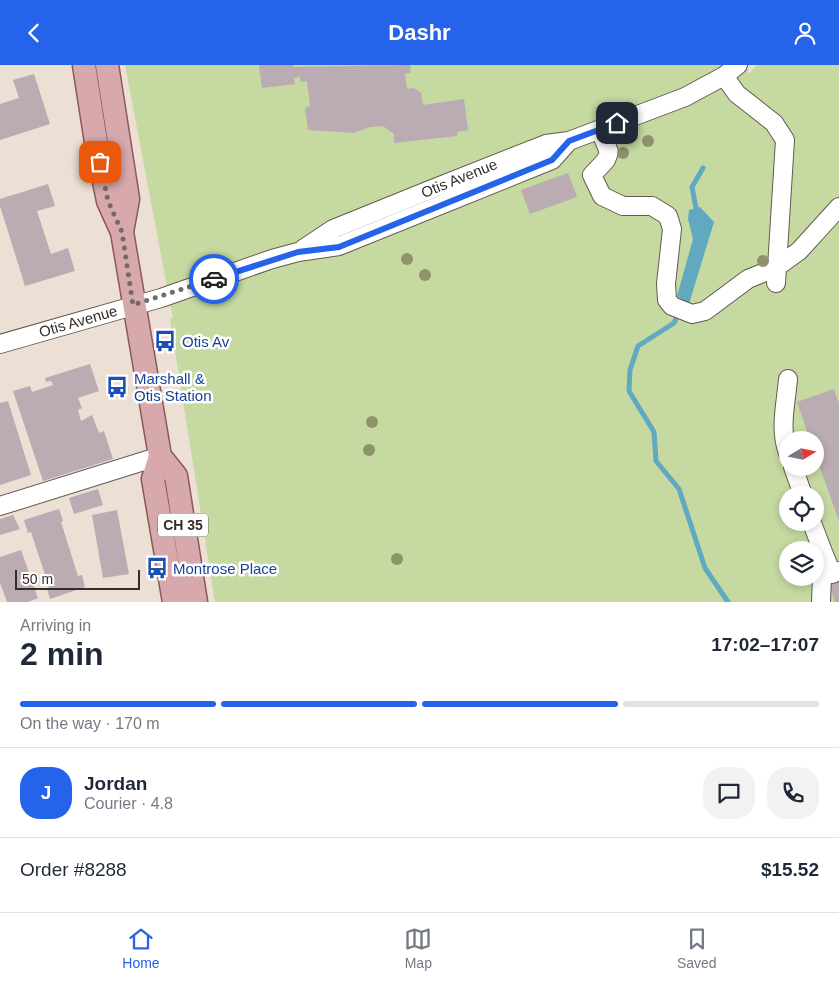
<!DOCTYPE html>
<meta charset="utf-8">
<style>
:root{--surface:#fff;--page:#f2f2f3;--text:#1f2937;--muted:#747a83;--line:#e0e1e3;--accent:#2563eb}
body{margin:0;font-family:Arial,sans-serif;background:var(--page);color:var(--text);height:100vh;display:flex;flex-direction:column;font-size:19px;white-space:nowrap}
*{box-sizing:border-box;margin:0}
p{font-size:16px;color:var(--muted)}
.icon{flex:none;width:28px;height:28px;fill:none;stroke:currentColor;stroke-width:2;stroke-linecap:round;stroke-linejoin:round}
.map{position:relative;height:537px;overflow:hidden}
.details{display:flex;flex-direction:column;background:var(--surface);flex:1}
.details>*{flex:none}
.needle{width:32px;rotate:80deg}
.fabs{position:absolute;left:779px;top:366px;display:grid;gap:10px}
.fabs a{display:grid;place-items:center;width:45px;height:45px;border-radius:50%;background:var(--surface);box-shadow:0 2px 8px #0003;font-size:25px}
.scale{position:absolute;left:15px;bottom:12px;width:125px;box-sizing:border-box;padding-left:5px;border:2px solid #322d28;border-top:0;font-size:14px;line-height:18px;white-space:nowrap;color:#322d28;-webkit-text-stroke:4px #fff;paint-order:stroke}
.pin{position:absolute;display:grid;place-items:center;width:42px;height:42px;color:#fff;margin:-21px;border-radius:10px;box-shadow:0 2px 8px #0006}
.courier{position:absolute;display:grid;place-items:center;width:50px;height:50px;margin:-25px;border:4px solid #2563eb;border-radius:50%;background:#fff;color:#222;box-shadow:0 1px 6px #0007}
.overview em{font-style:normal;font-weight:700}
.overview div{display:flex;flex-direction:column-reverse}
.overview{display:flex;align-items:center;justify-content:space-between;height:85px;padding:0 20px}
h1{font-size:32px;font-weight:700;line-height:38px}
.bar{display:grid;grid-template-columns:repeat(4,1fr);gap:8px 5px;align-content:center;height:60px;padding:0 20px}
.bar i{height:6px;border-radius:4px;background:var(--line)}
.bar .selected{background:var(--accent)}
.bar p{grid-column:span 4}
.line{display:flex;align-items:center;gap:12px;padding:0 20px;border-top:1px solid var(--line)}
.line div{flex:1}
.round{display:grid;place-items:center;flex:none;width:52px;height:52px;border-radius:20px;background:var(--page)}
header{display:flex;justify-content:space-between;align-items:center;height:65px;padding:0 20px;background:var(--accent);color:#fff;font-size:22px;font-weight:700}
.menu{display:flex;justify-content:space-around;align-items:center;height:70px;border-top:1px solid var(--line);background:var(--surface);font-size:14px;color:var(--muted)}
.menu a{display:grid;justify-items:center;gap:2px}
.menu .selected{color:var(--accent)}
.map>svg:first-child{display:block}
.green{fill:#c5d9a1;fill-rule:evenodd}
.water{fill:#61a9c0}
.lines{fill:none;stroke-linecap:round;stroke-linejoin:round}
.stream{stroke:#61a9c0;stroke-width:5}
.building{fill:#bbabb3}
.minor-casing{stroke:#63594f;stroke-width:20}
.major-casing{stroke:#8c585b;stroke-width:25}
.minor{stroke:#fff;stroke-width:18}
.major{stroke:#d7a9ad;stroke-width:22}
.tree{fill:#8e936b}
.done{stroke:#736b64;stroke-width:5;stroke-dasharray:0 9}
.route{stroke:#2563eb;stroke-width:6}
.labels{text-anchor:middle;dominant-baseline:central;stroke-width:5;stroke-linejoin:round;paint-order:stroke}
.shield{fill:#fff;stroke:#706c68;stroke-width:1}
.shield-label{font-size:14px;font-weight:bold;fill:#322d28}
.street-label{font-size:15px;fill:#322d28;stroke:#fff}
.transit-label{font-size:15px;fill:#164399;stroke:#fff;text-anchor:start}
</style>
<header><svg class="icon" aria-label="back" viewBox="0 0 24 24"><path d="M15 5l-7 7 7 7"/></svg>Dashr<svg class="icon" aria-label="person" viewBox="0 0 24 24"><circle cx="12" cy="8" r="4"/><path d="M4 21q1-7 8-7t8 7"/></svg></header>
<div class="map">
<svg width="839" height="537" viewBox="0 0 839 537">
<rect width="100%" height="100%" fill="#ecdfd3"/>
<path class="green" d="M 125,0 L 745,0 L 749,9 L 757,0 L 839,0 L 839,537 L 215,537 L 170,254 L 173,253 ZM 788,375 L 815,375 L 815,402 L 788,402 ZM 788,430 L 815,430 L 815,458 L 788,458 ZM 788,485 L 815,485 L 815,512 L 788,512 Z"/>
<path class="water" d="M 700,142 L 714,157 L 689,239 L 677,231 L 693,174 L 688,154 L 689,145 Z"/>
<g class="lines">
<path class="stream" d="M 697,149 L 692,122 L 703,103
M 679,247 L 674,258 L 638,281 L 630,305 L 629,326 L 654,367 L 656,396 L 679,424 L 705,503 L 728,537"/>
</g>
<path class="building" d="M 259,0 L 293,0 L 293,2 L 410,0 L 411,8 L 405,9 L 407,24 L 414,23 L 421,28 L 423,40 L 464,34 L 468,65 L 458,67 L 457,71 L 394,78 L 394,69 L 383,61 L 370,62 L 354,68 L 308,65 L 305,43 L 310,41 L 307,16 L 301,17 L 300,12 L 294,13 L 295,19 L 262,23 Z
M 34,9 L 50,59 L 0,75 L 0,39 L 19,33 L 13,15 Z
M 568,108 L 577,132 L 530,149 L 521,125 Z
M 48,119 L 55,141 L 37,146 L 51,189 L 68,183 L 75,206 L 25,221 L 0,141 L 0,134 Z
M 90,299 L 99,326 L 78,333 L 82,343 L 78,345 L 81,356 L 92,350 L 99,368 L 104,366 L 113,394 L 43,416 L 13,326 L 30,321 L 32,327 L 53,320 L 51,316 L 46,317 L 45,313 Z
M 834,324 L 839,339 L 839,456 L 815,389 L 815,375 L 810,375 L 797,337 Z
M 8,336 L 31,410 L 0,420 L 0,338 Z
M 98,424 L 103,440 L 74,449 L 69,433 Z
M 59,444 L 63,456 L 61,457 L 78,511 L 82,510 L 85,522 L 50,534 L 47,523 L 49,522 L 31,467 L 28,468 L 24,455 Z
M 117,445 L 129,509 L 103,513 L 92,450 Z
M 13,450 L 20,464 L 0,470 L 0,454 Z
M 21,485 L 38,533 L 28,537 L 7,537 L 0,518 L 0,492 Z
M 839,516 L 839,537 L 835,537 L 829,520 Z"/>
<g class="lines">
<g class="minor-casing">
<path id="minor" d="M 724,11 L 737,29 L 774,58 L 785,75 L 776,218
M 600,65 L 609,87 L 606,95 L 592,110 L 602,131 L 623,141 L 652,141 L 668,151 L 672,164 L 666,219 L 667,235 L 672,241 L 692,249 L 705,246 L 748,214 L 777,202 L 799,186 L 839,142
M 303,184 L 333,164 L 432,124 L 546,79 L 569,76 L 685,32 L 724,11 L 738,0
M 0,279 L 161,233 L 272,194 L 298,187 L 339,181 L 552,95 L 569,76
M 788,388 C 779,364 786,339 788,314
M 793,402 L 803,430
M 0,441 L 160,391
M 812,458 L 823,487 L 821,537
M 823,487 L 832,509 L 839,506"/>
</g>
<g class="major-casing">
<path id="major" d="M 84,0 L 96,77 L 108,136 L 122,167 L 160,391 L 153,414 L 174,537
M 107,0 L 128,134 L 122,167
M 160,391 L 176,411 L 196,537"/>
</g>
<use href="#minor" class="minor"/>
<use href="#major" class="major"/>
</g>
<g class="tree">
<circle cx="648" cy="76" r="6"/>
<circle cx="623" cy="88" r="6"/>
<circle cx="407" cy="194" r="6"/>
<circle cx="763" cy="196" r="6"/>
<circle cx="425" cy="210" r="6"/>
<circle cx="372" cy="357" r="6"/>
<circle cx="369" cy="385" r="6"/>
<circle cx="397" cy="494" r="6"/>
</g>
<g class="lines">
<path class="done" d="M 100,97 L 108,136 L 122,167 L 133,240 L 214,214"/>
<path class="route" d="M 214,214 L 298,187 L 339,182 L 552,95 L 569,76 L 617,58"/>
</g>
<defs>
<g id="bus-bare" transform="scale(1.725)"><path d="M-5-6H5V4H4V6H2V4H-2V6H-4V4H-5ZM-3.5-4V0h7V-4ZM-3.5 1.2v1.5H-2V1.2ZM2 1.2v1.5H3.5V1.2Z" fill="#1a4fb4" stroke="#fff" stroke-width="2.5" paint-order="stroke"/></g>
</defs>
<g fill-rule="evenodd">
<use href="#bus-bare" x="165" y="276"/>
<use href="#bus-bare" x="117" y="322"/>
<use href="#bus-bare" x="157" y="503"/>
</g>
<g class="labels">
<rect class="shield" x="158" y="448.5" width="50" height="23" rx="4"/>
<g class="shield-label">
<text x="183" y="460">CH 35</text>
</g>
<g class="street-label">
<text transform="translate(459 113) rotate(-22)">Otis Avenue</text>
<text transform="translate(78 256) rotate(-16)">Otis Avenue</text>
</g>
<g class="transit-label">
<text x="182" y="276">Otis Av</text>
<text x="134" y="313">Marshall &amp;<tspan x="134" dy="17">Otis Station</tspan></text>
<text x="173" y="503">Montrose Place</text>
</g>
</g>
</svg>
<div class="fabs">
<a><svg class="needle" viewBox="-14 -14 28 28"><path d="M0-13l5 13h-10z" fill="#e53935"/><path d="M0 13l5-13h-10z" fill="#747a83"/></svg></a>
<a><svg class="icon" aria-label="locate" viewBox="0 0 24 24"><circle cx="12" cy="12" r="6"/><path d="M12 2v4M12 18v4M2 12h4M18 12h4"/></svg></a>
<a><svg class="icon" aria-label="layers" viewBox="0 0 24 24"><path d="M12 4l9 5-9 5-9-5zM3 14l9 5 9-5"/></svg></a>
</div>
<div class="scale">50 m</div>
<div class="pin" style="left:100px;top:97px;background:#ea580c"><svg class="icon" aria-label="bag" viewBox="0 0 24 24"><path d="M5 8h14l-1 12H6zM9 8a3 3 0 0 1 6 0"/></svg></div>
<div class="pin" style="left:617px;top:58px;background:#1f2937"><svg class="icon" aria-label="home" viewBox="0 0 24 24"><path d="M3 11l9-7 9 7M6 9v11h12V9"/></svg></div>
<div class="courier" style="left:214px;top:214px"><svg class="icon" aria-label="car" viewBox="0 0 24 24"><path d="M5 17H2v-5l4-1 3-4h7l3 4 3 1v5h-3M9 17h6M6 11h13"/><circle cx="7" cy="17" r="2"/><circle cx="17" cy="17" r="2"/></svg></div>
</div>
<section class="details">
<div class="overview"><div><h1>2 min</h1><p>Arriving in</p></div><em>17:02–17:07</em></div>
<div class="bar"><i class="selected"></i><i class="selected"></i><i class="selected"></i><i></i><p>On the way · 170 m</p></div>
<div class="line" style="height:90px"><b class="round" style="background:var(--accent);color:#fff">J</b><div><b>Jordan</b><p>Courier · 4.8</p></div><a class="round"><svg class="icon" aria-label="chat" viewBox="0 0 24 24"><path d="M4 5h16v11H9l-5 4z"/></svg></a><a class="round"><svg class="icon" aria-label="phone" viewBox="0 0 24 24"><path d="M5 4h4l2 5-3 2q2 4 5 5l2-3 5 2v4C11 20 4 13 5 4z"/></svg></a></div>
<div class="line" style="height:65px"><div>Order #8288</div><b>$15.52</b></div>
</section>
<nav class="menu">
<a class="selected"><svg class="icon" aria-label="home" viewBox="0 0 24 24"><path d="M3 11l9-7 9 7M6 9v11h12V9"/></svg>Home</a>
<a><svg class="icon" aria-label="map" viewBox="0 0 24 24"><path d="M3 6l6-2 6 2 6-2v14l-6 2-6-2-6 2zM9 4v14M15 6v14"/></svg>Map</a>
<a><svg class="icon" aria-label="saved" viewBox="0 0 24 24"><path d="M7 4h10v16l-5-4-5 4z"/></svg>Saved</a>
</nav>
